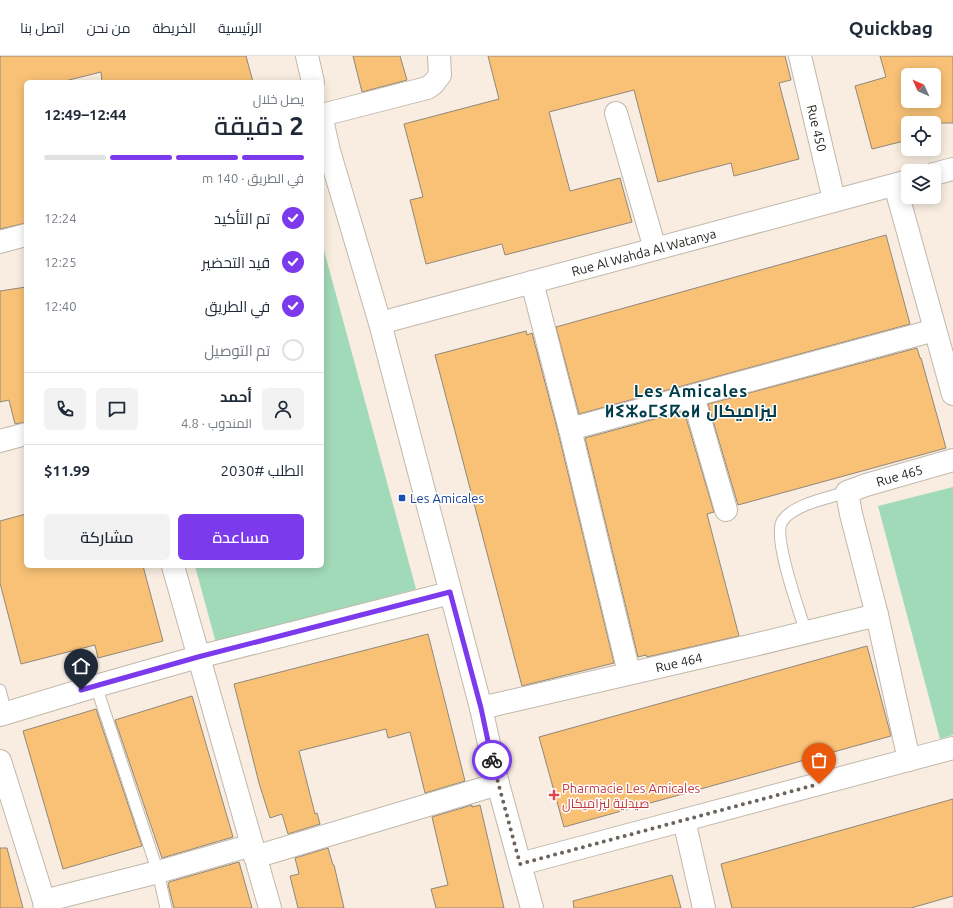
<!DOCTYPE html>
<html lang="ar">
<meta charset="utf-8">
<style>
:root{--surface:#fff;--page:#f2f2f3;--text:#1f2937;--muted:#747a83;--line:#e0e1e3;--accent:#7c3aed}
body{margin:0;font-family:Ubuntu,Cairo,"Noto Sans Tifinagh",sans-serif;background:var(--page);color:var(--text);direction:rtl;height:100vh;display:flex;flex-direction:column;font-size:15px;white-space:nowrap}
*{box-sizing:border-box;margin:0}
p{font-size:13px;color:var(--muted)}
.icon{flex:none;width:22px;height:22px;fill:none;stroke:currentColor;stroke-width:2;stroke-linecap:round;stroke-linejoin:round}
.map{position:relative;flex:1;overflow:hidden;direction:ltr}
.drawer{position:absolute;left:24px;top:24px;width:300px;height:488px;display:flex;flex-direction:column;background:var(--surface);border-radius:6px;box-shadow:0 2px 10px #0003;direction:rtl}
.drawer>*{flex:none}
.needle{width:26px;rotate:315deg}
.buttons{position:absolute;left:901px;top:12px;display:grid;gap:8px}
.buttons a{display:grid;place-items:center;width:40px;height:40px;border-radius:6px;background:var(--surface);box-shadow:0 2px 10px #0003;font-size:20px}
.pin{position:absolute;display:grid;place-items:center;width:34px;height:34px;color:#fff;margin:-41px -17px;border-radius:50% 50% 50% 0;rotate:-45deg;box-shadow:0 0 4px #0007}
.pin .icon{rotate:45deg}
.courier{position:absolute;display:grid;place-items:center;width:40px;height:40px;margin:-20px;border:3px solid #7c3aed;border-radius:50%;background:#fff;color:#222;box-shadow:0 1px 5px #0007}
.head em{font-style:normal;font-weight:600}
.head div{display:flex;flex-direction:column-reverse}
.head{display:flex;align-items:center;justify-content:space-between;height:68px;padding:0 20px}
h1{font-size:26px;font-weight:600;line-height:30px}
.bar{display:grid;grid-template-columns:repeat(4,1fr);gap:6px 4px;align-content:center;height:48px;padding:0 20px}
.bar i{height:5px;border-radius:3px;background:var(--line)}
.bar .active{background:var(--accent)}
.bar p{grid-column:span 4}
.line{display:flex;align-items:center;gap:10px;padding:0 20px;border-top:1px solid var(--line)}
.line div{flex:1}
.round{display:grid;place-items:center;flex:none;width:42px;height:42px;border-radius:6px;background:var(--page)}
ol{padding:0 20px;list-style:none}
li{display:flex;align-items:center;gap:12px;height:44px}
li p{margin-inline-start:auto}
li .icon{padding:4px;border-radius:50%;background:var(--accent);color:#fff;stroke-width:4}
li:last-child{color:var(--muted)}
li i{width:22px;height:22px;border:2px solid var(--line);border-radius:50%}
.cta{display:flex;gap:8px;margin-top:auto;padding:8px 20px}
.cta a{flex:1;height:46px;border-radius:6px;background:var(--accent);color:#fff;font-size:16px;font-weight:600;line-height:46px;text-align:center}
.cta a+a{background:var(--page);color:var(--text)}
header{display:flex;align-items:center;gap:24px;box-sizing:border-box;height:56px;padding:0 20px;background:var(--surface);border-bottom:1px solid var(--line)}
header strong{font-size:19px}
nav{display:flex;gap:22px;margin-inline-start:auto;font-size:14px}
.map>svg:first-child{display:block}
.green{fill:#a1dab8}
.building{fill:#f8c176;stroke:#90877b;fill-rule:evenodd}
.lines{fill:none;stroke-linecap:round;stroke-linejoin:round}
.lane-casing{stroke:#c1b8ab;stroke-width:13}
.street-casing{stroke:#c1b8ab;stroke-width:24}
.lane{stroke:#fff;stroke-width:11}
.street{stroke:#fff;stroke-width:22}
.done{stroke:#6b645d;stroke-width:4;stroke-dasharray:0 7.2}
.route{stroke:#7c3aed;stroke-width:5}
.transit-dot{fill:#1a4fb4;stroke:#fff;stroke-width:1.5}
.health-dot{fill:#e0444e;stroke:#fff;stroke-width:1.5}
.labels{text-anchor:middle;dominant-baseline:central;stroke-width:3;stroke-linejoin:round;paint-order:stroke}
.street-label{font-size:13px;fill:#1f1b17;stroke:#fff}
.transit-label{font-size:13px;fill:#164399;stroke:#fff;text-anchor:start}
.health-label{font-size:13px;fill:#be3a42;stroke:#fff;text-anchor:start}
.district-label{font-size:17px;font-weight:bold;letter-spacing:1px;fill:#003d4a;stroke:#fff}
</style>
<header>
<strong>Quickbag</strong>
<nav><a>الرئيسية</a><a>الخريطة</a><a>من نحن</a><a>اتصل بنا</a></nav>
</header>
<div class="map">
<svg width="953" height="852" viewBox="0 0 953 852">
<rect width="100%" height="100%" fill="#f8ede0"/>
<path class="green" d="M 322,187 L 416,533 L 216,587 L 195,510 L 322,510 Z
M 953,431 L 953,679 L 940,683 L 878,450 Z"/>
<path class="building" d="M 0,0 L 246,0 L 253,26 L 102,26 L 101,16 L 61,26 L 26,26 L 26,167 L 0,173 Z
M 353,0 L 400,0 L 407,24 L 362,36 Z
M 488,0 L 785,0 L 791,24 L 779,27 L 799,103 L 734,120 L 731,107 L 658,126 L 634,34 L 549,56 L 570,135 L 620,122 L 632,166 L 505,199 L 502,188 L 426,208 L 410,144 L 423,141 L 404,68 L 499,43 Z
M 880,0 L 953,0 L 953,67 L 908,67 L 908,84 L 872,93 L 855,30 L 886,21 ZM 908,19 L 934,19 L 934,45 L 908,45 Z
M 886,179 L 910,268 L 579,358 L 556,271 Z
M 26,231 L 26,366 L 15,368 L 9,344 L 0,346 L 0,235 Z
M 526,275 L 527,279 L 532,277 L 558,376 L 614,607 L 522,630 L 435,299 Z
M 917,292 L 920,302 L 921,302 L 946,392 L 738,449 L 708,348 Z
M 684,355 L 714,456 L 707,458 L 739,580 L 647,601 L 646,599 L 638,601 L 585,382 Z
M 26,458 L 26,510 L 143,510 L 163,585 L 98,602 L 95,589 L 21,608 L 0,527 L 0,465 Z
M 428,578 L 465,725 L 425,737 L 410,676 L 388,682 L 386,673 L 299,695 L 315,758 L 317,757 L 320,768 L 288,778 L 282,758 L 270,762 L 259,727 L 234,628 Z
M 867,590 L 891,680 L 564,771 L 539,681 Z
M 192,640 L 233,781 L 162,802 L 115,664 Z
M 96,653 L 142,790 L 63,813 L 23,675 Z
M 953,743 L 953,840 L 911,852 L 732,852 L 721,808 Z
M 472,749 L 472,751 L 480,749 L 504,852 L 436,852 L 431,833 L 448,829 L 432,761 Z
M 0,792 L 7,792 L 23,852 L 0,852 Z
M 328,792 L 333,809 L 334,809 L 344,852 L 298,852 L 290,820 L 299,818 L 295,802 Z
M 239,806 L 252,852 L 174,852 L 168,828 L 169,827 L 169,826 Z
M 672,819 L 681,852 L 574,852 L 573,845 Z"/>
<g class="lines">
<g class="lane-casing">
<path id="lane" d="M 806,576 C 800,557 771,478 783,464 C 795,448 828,442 847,436
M 96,630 L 158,816 L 166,852
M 0,634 L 6,657"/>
</g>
<g class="street-casing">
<g id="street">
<path d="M 307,0 L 313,26"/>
<path id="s1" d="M 800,0 L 834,144"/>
<path d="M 616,57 L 655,193"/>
<path d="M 322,59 L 427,32 L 433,28 L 440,19 L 439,0"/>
<path d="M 322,64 L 329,95 L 380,267 L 481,652 L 498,728 L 532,852"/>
<path d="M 934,118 L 953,113"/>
<path d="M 895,129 L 953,338"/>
<path d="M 0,186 L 26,179"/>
<path d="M 532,226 L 570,373 L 629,617"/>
<path id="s2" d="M 380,267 L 908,125"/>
<path d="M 693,340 L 726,454"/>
<path d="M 570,373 L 935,274"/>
<path d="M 0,385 L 26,378"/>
<path d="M 173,510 L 270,852"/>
<path id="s3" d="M 481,652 L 758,588 L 877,559"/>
<path d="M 0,659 L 96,630 L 198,601 L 450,537"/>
<path id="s4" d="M 909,704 L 877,559 L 851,458 L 847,436 L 866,429 L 953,404"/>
<path d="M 0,705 L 44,845 L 45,852"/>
<path d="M 684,764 L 704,852"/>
<path d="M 255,801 L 498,728"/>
<path d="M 520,808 L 953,692"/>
<path d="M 44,845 L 158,816 L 252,789"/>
</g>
</g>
<use href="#lane" class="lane"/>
<use href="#street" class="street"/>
</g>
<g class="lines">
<path class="done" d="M 492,704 L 520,808 L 819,728"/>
<path class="route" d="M 81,634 L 198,601 L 450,536 L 481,652 L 492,704"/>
</g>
<rect class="transit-dot" x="398" y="438" width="8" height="8" rx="2"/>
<path class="health-dot" d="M552 733h4v4h4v4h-4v4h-4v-4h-4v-4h4z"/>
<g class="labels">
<g class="street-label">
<text stroke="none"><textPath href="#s1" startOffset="74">Rue 450</textPath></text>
<text stroke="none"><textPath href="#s2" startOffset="273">Rue Al Wahda Al Watanya</textPath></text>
<text stroke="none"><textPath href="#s4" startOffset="330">Rue 465</textPath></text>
<text stroke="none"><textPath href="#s3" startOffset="203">Rue 464</textPath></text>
</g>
<g class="transit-label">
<text x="410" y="442">Les Amicales</text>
</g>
<g class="health-label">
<text x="562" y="732">Pharmacie Les Amicales<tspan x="562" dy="15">صيدلية ليزاميكال</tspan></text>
</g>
<g class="district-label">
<text x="691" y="334">Les Amicales<tspan x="691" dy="20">ⵍⵉⵣⴰⵎⵉⴽⴰⵍ ليزاميكال</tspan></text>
</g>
</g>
</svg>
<div class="buttons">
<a><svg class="needle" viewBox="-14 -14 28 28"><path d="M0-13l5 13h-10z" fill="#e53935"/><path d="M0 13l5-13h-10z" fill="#747a83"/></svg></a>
<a><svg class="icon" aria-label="locate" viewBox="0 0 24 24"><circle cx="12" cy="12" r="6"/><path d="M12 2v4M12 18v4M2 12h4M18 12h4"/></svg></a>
<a><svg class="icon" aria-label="layers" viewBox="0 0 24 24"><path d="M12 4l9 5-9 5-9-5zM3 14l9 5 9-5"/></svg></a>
</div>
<div class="pin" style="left:819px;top:728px;background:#ea580c"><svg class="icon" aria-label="bag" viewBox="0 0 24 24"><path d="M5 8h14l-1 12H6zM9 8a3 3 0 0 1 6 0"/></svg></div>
<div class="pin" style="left:81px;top:634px;background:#1f2937"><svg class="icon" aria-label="home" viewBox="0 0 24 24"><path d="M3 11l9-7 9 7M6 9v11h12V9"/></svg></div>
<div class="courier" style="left:492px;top:704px"><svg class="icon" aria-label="bike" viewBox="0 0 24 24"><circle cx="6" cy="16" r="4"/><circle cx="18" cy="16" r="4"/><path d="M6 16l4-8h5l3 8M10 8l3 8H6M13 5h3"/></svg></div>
<section class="drawer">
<div class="head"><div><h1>2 دقيقة</h1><p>يصل خلال</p></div><em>12:44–12:49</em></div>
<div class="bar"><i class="active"></i><i class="active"></i><i class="active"></i><i></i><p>في الطريق · 140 m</p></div>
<ol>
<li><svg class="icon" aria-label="check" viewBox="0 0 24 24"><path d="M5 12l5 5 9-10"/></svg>تم التأكيد<p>12:24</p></li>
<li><svg class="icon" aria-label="check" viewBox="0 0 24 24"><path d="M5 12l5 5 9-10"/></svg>قيد التحضير<p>12:25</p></li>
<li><svg class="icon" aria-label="check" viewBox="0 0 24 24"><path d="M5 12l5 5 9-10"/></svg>في الطريق<p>12:40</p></li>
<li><i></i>تم التوصيل</li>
</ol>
<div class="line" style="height:72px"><a class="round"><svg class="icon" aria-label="person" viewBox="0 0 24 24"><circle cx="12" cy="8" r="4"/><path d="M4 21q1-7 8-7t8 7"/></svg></a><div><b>أحمد</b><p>المندوب · 4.8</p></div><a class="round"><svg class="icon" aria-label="chat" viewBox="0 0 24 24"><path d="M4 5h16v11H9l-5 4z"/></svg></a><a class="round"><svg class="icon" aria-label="phone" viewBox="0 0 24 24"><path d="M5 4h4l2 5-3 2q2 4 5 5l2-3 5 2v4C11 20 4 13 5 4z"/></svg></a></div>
<div class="line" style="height:52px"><div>الطلب #2030</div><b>$11.99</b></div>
<div class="cta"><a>مساعدة</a><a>مشاركة</a></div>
</section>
</div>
